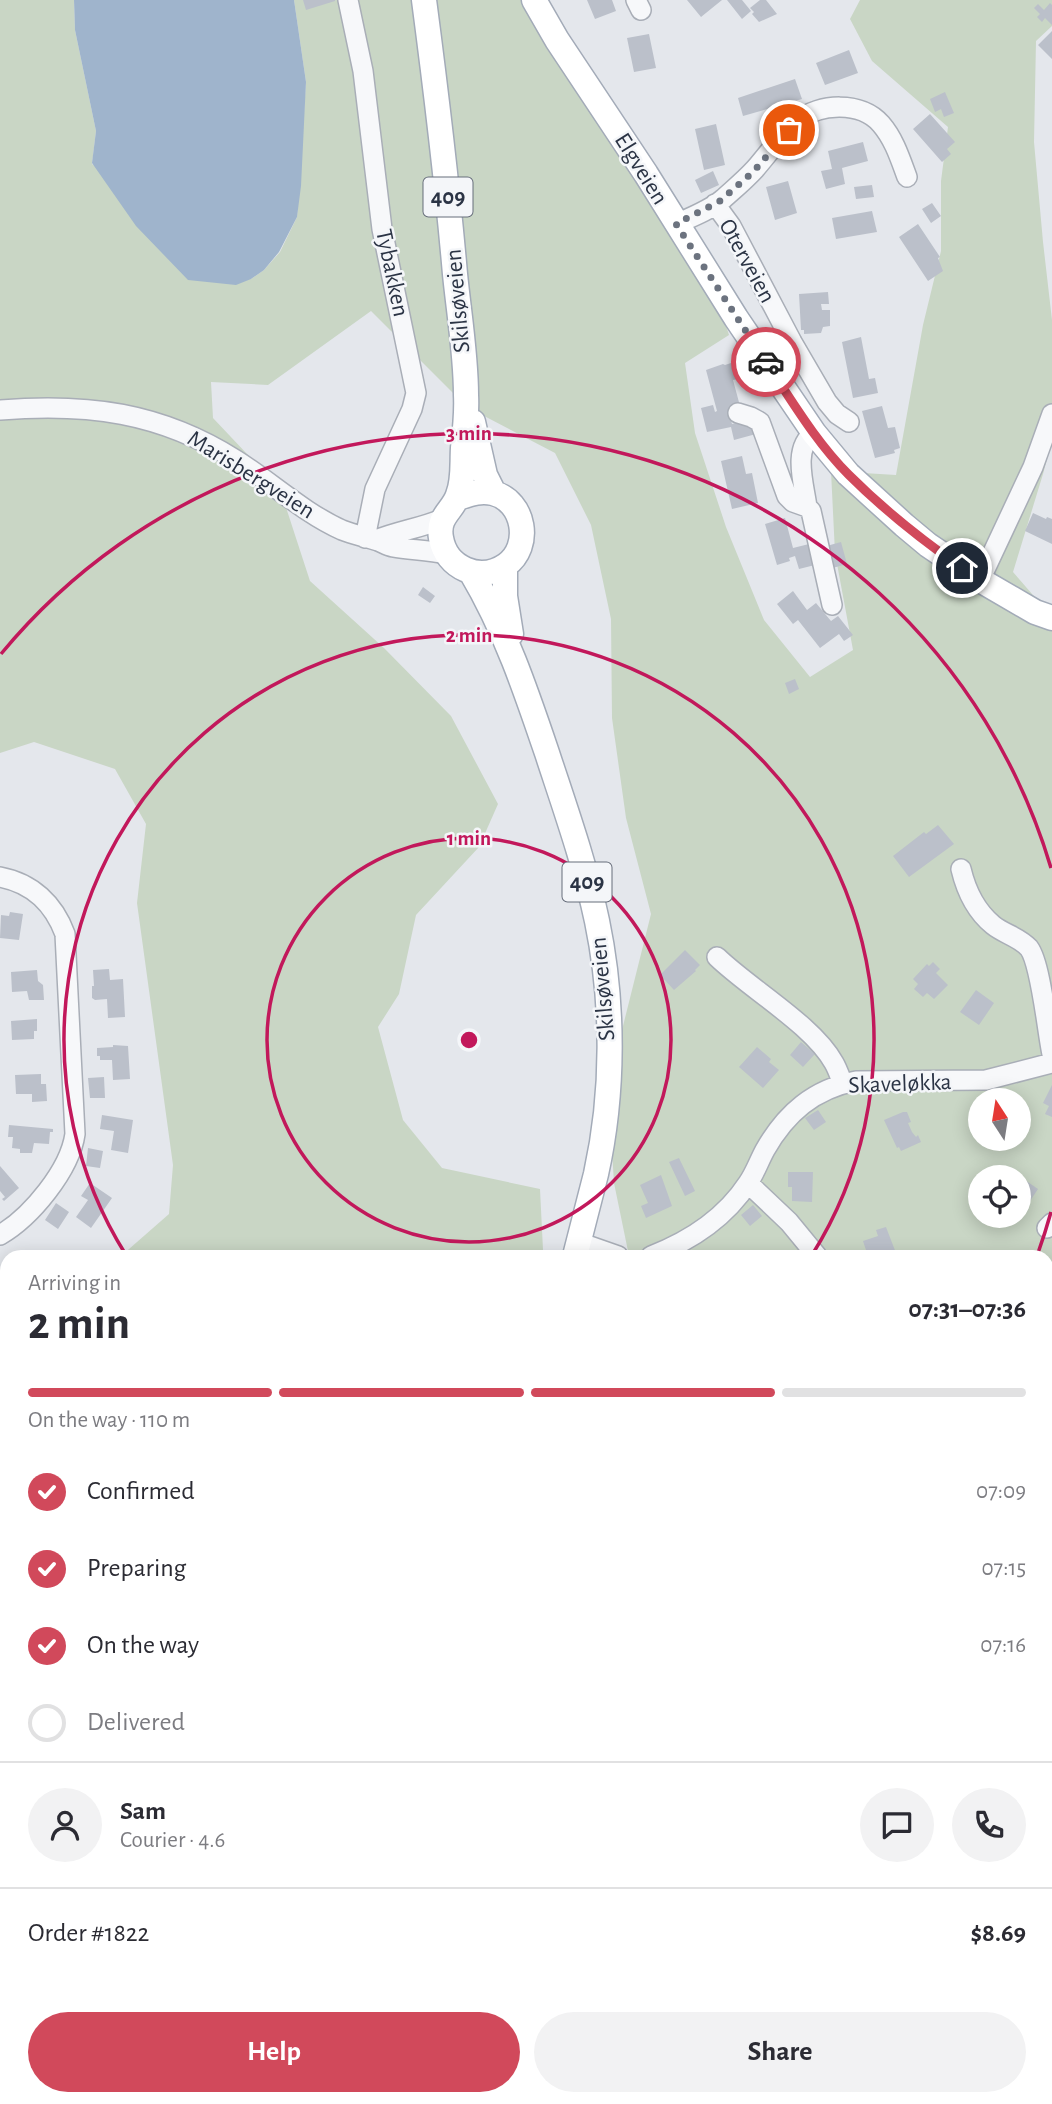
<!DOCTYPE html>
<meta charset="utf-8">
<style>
:root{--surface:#fff;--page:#f2f2f3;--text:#2b2b33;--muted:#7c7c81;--line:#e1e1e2;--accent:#d1495b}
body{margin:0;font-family:"Alegreya Sans",sans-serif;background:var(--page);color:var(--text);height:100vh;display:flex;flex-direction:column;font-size:26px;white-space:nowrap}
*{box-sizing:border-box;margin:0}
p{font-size:23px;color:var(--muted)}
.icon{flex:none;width:38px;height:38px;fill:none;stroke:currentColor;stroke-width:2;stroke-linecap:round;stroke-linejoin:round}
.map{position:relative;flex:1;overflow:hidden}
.panel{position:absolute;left:0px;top:1250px;width:1054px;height:856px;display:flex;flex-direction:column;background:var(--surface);border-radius:21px 21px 0 0;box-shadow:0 4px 18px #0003}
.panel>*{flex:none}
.needle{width:46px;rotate:348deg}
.buttons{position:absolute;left:968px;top:1088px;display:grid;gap:14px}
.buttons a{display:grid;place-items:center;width:63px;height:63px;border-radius:50%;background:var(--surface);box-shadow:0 4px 18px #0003;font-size:35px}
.pin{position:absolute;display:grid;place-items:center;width:60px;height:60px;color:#fff;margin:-30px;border:4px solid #fff;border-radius:50%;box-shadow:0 2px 7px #0007}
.courier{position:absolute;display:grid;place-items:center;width:70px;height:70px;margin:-35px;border:5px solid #d1495b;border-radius:50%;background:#fff;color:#222;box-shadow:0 2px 9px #0007}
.headline em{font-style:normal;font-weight:700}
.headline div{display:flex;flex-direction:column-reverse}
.headline{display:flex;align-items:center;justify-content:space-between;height:119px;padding:0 28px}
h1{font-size:46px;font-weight:700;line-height:52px}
.bar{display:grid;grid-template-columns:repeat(4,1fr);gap:10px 7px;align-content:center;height:84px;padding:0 28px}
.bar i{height:9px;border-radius:5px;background:var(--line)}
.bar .on{background:var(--accent)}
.bar p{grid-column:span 4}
.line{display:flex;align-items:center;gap:18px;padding:0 28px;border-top:2px solid var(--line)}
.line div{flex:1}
.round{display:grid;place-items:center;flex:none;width:74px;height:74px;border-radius:37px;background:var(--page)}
ol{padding:0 28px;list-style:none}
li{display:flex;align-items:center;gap:21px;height:77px}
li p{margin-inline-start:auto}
li .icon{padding:7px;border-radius:50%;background:var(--accent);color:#fff;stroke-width:4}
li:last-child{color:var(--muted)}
li i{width:38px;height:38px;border:4px solid var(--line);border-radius:50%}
.action{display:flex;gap:14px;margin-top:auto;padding:14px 28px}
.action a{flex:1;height:80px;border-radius:42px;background:var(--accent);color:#fff;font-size:28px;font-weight:700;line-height:80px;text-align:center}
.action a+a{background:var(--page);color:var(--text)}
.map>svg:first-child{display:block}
.green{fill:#c9d6c5;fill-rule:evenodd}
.water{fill:#9fb4cc}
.building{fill:#bbc0ca}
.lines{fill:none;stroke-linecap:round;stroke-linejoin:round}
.minor-casing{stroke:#a9aeb7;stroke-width:22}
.major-casing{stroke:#a3abb8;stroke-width:27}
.minor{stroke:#f7f8fa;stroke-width:19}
.major{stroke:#fff;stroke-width:24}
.done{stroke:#6c737f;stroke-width:7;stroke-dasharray:0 12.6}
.route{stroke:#d1495b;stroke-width:9}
.ring{fill:none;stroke:#c2185b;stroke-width:3.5}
.labels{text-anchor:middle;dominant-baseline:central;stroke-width:5;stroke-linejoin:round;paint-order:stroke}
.shield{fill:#f4f6f9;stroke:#676e7b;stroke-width:2}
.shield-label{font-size:23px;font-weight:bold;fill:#2b3445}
.street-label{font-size:24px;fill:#2b3445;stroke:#f4f6f9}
.centre{fill:#c2185b;stroke:#f4f6f9;stroke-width:3.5}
.ring-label{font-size:21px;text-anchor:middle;font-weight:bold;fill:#c2185b;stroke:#f4f6f9;stroke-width:5;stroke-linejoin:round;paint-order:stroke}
</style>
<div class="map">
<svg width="1052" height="2104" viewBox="0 0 1052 2104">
<rect width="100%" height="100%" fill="#e4e7ec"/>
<path class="green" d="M 0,0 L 74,0 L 75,30 L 96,131 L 92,164 L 251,279 L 264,270 L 280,252 L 297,217 L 306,82 L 294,0 L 545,0 L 705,260 L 729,335 L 685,363 L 695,433 L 726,527 L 764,620 L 810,677 L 853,650 L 835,553 L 831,471 L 896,475 L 923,325 L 941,251 L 941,181 L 948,127 L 872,61 L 850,19 L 860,0 L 1052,0 L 1052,26 L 1036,41 L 1034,142 L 1043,242 L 1052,320 L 1052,440 L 1043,474 L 1013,572 L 1052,617 L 1052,2104 L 631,2104 L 621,2098 L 1046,2098 L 1046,1256 L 629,1256 L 614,1183 L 608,1086 L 651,914 L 626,818 L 612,718 L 611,619 L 591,525 L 555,453 L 467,407 L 371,311 L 268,385 L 211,382 L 213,418 L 280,489 L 310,581 L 384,648 L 451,716 L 498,804 L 479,847 L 416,915 L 399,994 L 378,1027 L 403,1120 L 442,1168 L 540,1189 L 543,1250 L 539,1256 L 121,1256 L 169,1214 L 173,1165 L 137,903 L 146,824 L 115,769 L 34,742 L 0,753 ZM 980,1101 L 1018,1101 L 1018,1139 L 980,1139 ZM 980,1178 L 1018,1178 L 1018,1216 L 980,1216 Z
M 7,1313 L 7,1764 L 0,1769 L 0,1314 Z
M 7,2022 L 7,2098 L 417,2098 L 421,2104 L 0,2104 L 0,2024 Z"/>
<path class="water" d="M 74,0 L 294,0 L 306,82 L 301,186 L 297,217 L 279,252 L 264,270 L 251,279 L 236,285 L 188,280 L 136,226 L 92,163 L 96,131 L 75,30 Z"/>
<path class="building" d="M 303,0 L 335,0 L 335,1 L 306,10 Z
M 587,0 L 612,0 L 616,11 L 595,19 Z
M 687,0 L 722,0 L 701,17 Z
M 727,0 L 742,0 L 751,11 L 742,19 Z
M 760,0 L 766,0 L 777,14 L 759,22 L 752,14 L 754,12 L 750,8 Z
M 1050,3 L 1052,5 L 1052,25 L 1045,18 L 1042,22 L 1037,17 L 1040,14 L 1034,8 L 1038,4 L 1044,10 Z
M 1052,31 L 1052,59 L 1038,45 Z
M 649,34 L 656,68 L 634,72 L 627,38 Z
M 849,50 L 858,73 L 825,85 L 816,63 Z
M 795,79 L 802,99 L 743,116 L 738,98 Z
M 945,92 L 954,113 L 944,117 L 941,109 L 935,112 L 930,99 Z
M 930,114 L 955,142 L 947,149 L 951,154 L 942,162 L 913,129 Z
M 716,124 L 725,165 L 704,170 L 695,129 Z
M 863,142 L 868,161 L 842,168 L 845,184 L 826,189 L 821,171 L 832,169 L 828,151 Z
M 713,171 L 719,185 L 701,193 L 695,180 Z
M 788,181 L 797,213 L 775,220 L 766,187 Z
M 872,185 L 874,197 L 856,199 L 854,187 Z
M 932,203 L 941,216 L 931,223 L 922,209 Z
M 872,211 L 877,232 L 836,239 L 832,218 Z
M 918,224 L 940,257 L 938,258 L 943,271 L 928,281 L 899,237 Z
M 828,292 L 829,304 L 821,304 L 822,310 L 830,310 L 830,326 L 823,327 L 821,333 L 804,334 L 804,330 L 801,330 L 799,294 Z
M 861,337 L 869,379 L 875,378 L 878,393 L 853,398 L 842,342 Z
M 734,362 L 738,379 L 733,380 L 740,406 L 728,409 L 732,424 L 752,418 L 756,434 L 734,440 L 731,427 L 707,432 L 701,408 L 713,405 L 715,412 L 717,411 L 706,370 L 723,364 L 725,365 Z
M 882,406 L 888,428 L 895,427 L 900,448 L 894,450 L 895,453 L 875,458 L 862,411 Z
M 742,456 L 746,474 L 752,473 L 758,503 L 732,509 L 721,461 Z
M 1033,513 L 1046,519 L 1047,517 L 1052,519 L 1052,544 L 1025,531 Z
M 785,518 L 793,548 L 809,544 L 815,565 L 799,569 L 795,556 L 789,558 L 790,561 L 777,565 L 765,524 Z
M 841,542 L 847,564 L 829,569 L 823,547 Z
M 423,587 L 435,596 L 430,603 L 418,595 Z
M 793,591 L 807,610 L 816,603 L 831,621 L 838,616 L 853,635 L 844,641 L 839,634 L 820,648 L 798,620 L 793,624 L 777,604 Z
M 795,679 L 799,689 L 789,694 L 785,683 Z
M 938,825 L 954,844 L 909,877 L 893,856 L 924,832 L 926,834 Z
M 10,912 L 23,914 L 19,940 L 0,938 L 1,915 L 9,916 Z
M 685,950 L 700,965 L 695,970 L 696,971 L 674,990 L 660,975 Z
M 933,962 L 940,969 L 936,973 L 948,985 L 934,999 L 927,993 L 923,997 L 914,989 L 918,984 L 913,979 L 927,964 L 929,966 Z
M 109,969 L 110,980 L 123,979 L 125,1017 L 108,1018 L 107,999 L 95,1000 L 92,998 L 92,986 L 94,986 L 93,970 Z
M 37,970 L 38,981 L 43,985 L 44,1000 L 29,1000 L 27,991 L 12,992 L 11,972 Z
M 976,990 L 994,1003 L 979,1025 L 960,1012 Z
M 37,1019 L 37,1031 L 34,1031 L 34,1039 L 12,1040 L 11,1021 Z
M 801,1042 L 815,1054 L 803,1067 L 790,1055 Z
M 113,1045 L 128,1046 L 130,1079 L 113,1080 L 112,1060 L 100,1060 L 100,1056 L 97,1056 L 97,1048 L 113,1047 Z
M 757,1047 L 771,1059 L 769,1062 L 779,1070 L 763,1088 L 739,1067 Z
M 41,1074 L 41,1084 L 46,1084 L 47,1101 L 32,1102 L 32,1094 L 16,1094 L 15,1075 Z
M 104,1077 L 105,1098 L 90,1098 L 88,1078 Z
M 1052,1085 L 1052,1117 L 1045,1114 L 1049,1106 L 1043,1103 Z
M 818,1110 L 826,1122 L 814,1130 L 805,1118 Z
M 903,1112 L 907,1112 L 911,1122 L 908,1123 L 912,1132 L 916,1137 L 918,1135 L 921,1142 L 901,1151 L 899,1147 L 897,1148 L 884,1120 Z
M 102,1115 L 133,1120 L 128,1153 L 111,1150 L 114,1131 L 100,1129 Z
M 9,1125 L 53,1129 L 53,1132 L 50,1132 L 49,1144 L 34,1143 L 32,1153 L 20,1153 L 20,1149 L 12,1148 L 13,1137 L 8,1137 Z
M 88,1148 L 103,1151 L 100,1168 L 86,1166 Z
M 679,1158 L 695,1191 L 685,1196 L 669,1162 Z
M 0,1166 L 19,1188 L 4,1201 L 2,1199 L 5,1197 L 0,1191 Z
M 788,1172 L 813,1172 L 812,1202 L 792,1201 L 792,1187 L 788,1187 Z
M 661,1175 L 672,1206 L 646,1218 L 641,1206 L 648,1203 L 640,1185 Z
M 1022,1178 L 1038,1189 L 1030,1201 L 1018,1193 L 1018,1184 Z
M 90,1183 L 112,1198 L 91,1228 L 76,1217 L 88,1200 L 81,1196 Z
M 56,1203 L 69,1212 L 58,1229 L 45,1220 Z
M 753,1205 L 762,1216 L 750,1226 L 741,1215 Z
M 886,1227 L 896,1253 L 886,1256 L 868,1256 L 863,1241 L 878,1236 L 876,1230 Z
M 1052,1297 L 1052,1320 L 1050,1321 L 1052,1325 L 1046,1328 L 1046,1306 L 1050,1304 L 1047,1300 Z
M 7,2065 L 7,2088 L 0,2090 L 0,2067 Z"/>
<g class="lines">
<g class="minor-casing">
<path id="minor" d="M 348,0 L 363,71 L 382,229 L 416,393 L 412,409 L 375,489 L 365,538
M 636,0 L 641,10
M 715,204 L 731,226 L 792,342 L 827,402 L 837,414 L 849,422
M 676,224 C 692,217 710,210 723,199 C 734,189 745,180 755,169 C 769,153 781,135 798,121 C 819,103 861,101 881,124 C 894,139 900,158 907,177
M 0,410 C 87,403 160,412 236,460 C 271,482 304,513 342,530 C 354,535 367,537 378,541 C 383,543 388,546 393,547 C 410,550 429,550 446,554
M 738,413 L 751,417 L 760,422 L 787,496 L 793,502 L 807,507
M 814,433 C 792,448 804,484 807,507 L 811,511 L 832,605
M 376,540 C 398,531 421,528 442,519
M 980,580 L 1033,467 L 1052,414
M 961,869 C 966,890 976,911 993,925 C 1004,934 1019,937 1029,948 C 1041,964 1047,1031 1052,1054
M 0,877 C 32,883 54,904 65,934 L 75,1134 C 70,1170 31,1217 0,1235
M 717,957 C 750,989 813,1025 834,1063 C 838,1070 840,1077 843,1084
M 748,1183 L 789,1222 L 817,1256
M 1047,1228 L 1052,1223
M 578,1242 L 618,1256
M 651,1256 C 690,1241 725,1218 748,1183 C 755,1173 759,1161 765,1150 C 786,1113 814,1089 856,1081 L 986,1080 L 1052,1063
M 1046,1439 L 1052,1429
M 403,2098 L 403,2104
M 16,2104 L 17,2098"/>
</g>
<g class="major-casing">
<path id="major" d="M 424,0 C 436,91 447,182 455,274 C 459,314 466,355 466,395 C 467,413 465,431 463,448 C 462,464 464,480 458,495 C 453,511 437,516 441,538 C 446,568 480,583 506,565 C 532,547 525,501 493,493 C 480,490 470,494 458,498
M 534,0 L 557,40 L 646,174 L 736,318 L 814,433 L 848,474 L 904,525 L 928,545 L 980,580 L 1035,612 L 1052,618
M 473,422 L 485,475 L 494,493
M 505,566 L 505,596 L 511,634
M 471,572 C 505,629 526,691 547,753 C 565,808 585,864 597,921 C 614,1003 614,1093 596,1174 C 589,1202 582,1229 575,1256
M 0,2020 L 7,2018
M 623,2098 L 632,2104"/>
</g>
<use href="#minor" class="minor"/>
<use href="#major" class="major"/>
</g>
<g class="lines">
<path class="done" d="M 766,362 L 676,224 L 720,201 L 754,171 L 789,130"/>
<path class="route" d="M 766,362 C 792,401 816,442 849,475 C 884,510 922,540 962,568"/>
</g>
<g class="ring">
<circle cx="469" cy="1040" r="202"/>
<path d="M126 1255A405 405 0 1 1 812 1255"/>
<path d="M1051 1212A607 607 0 0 1 1038 1253M1 654A607 607 0 0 1 1051 868"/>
</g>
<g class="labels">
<g class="shield">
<rect x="423.5" y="177.5" width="49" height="39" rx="5"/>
<rect x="562.5" y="862.5" width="49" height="39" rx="5"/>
</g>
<g class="shield-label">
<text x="448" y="197">409</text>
<text x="587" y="882">409</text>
</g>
<g class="street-label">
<text transform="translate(641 169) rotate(58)">Elgveien</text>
<text transform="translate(747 261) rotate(61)">Oterveien</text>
<text transform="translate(392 273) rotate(78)">Tybakken</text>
<text transform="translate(458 301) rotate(-95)">Skilsøveien</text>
<text transform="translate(251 475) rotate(32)">Marisbergveien</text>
<text transform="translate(603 989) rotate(-95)">Skilsøveien</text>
<text transform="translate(900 1084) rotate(-2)">Skaveløkka</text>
</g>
</g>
<circle cx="469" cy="1040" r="10" class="centre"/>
<g class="ring-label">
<text x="469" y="440">3 min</text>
<text x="469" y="642">2 min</text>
<text x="469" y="845">1 min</text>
</g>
</svg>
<div class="buttons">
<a><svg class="needle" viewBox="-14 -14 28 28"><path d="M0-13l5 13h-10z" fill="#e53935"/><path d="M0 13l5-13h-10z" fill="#7c7c81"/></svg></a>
<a><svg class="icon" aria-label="locate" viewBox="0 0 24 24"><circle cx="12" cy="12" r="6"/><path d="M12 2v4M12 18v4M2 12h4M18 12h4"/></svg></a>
</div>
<div class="pin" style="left:789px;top:130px;background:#ea580c"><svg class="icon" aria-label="bag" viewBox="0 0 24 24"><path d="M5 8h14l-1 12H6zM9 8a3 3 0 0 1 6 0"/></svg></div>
<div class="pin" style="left:962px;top:568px;background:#1f2937"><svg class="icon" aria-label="home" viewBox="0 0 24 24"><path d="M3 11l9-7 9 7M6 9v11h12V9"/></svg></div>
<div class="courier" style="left:766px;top:362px"><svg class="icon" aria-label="car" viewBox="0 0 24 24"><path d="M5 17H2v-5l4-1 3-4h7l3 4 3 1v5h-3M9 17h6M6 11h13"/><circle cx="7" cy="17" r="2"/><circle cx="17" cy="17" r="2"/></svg></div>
<section class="panel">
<div class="headline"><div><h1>2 min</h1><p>Arriving in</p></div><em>07:31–07:36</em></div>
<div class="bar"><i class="on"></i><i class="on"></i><i class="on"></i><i></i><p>On the way · 110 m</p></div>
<ol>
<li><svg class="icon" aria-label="check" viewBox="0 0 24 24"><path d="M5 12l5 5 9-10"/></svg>Confirmed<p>07:09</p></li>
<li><svg class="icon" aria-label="check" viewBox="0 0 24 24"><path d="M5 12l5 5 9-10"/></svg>Preparing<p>07:15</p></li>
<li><svg class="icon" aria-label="check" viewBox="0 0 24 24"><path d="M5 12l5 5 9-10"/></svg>On the way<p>07:16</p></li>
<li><i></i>Delivered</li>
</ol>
<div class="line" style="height:126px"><a class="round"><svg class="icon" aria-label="person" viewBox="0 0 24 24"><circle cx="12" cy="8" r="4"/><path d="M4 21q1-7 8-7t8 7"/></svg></a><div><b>Sam</b><p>Courier · 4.6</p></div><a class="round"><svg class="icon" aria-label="chat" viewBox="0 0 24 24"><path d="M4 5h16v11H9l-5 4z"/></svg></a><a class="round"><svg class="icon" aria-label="phone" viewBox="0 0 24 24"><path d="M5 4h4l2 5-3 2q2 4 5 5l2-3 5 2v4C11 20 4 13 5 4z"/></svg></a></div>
<div class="line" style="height:91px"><div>Order #1822</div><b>$8.69</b></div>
<div class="action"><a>Help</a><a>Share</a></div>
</section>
</div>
